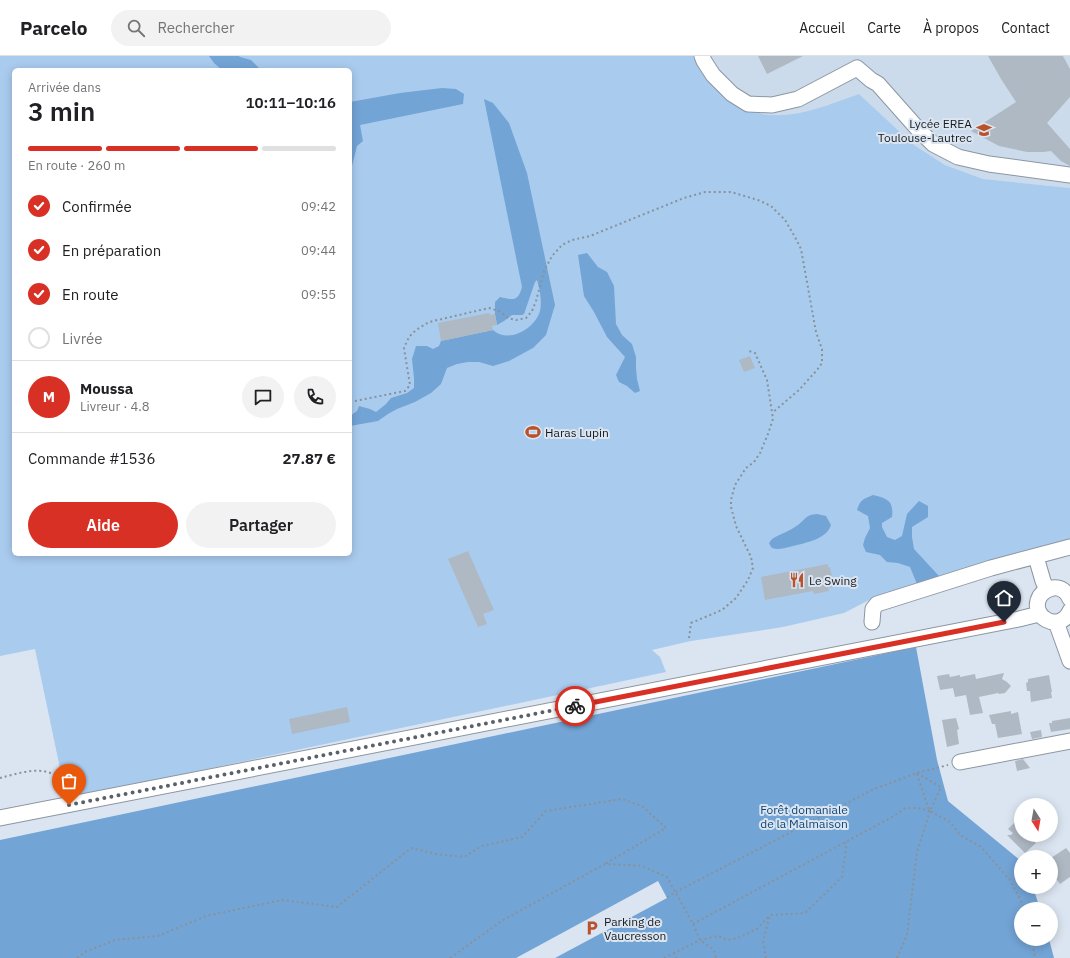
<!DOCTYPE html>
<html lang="fr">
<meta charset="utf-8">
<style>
:root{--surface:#fff;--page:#f2f2f2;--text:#202124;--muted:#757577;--line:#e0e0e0;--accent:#d93025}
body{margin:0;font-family:"IBM Plex Sans",sans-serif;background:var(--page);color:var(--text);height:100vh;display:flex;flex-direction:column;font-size:15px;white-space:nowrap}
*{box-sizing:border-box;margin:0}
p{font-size:13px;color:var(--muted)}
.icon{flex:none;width:22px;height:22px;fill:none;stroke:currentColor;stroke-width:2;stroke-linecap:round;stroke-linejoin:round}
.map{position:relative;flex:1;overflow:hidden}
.panel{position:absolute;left:12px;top:12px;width:340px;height:488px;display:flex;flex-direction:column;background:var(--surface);border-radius:6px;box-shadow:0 2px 10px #0003}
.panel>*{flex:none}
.needle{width:26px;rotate:169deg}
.tools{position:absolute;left:1014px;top:742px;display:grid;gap:8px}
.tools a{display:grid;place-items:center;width:44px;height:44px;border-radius:50%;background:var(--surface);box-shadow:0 2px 10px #0003;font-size:20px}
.pin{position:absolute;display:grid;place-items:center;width:34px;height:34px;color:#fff;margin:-41px -17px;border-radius:50% 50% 50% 0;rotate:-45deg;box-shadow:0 0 4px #0007}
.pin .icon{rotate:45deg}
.courier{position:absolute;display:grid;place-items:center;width:40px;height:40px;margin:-20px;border:3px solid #d93025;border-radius:50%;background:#fff;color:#222;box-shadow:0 1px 5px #0007}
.overview em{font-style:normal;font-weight:600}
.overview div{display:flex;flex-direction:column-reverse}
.overview{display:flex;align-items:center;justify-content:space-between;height:68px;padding:0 16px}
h1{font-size:26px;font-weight:600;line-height:30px}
.bar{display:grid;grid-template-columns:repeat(4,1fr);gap:6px 4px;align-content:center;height:48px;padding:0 16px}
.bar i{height:5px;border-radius:3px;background:var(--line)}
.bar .on{background:var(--accent)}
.bar p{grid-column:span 4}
.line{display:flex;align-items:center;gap:10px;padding:0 16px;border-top:1px solid var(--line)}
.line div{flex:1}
.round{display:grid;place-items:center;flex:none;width:42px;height:42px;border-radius:21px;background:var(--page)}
ol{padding:0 16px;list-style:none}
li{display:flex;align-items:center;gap:12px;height:44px}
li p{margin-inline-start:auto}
li .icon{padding:4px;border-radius:50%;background:var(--accent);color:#fff;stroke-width:4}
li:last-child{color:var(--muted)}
li i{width:22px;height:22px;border:2px solid var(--line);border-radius:50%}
.action{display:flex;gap:8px;margin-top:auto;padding:8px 16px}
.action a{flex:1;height:46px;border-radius:24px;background:var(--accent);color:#fff;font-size:16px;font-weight:600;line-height:46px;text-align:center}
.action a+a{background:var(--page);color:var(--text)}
header{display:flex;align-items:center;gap:24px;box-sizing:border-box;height:56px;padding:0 20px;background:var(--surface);border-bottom:1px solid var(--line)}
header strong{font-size:19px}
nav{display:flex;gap:22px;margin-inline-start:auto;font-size:14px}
.search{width:280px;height:36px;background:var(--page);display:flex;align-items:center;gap:10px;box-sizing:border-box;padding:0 14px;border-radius:22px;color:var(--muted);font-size:15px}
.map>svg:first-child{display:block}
.built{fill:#cbdbec}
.green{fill:#a9cbee;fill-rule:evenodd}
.forest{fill:#73a4d6}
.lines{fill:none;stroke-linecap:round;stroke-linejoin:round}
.stream{stroke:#73a4d6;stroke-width:3.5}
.building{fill:#afb9c4}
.minor-casing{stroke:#8c96a0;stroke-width:17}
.path{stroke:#899199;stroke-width:2;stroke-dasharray:2 3;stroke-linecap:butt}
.minor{stroke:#fff;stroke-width:15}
.done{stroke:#5b6168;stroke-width:4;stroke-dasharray:0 7.2}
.route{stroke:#d93025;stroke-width:5}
.labels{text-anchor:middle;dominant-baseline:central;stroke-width:4;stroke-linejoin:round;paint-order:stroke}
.poi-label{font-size:12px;fill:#161a1e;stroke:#dbe5f1;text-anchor:start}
.park-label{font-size:12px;fill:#0e4473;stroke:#dbe5f1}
</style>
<header>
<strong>Parcelo</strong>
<div class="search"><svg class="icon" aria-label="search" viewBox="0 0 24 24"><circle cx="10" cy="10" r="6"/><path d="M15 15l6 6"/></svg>Rechercher</div>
<nav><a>Accueil</a><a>Carte</a><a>À propos</a><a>Contact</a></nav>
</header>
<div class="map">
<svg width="1070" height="902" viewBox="0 0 1070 902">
<rect width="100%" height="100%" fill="#dbe5f1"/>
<path class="built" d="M 693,0 L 1070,0 L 1070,132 L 983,123 L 945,109 L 914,89 L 859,38 L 813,54 L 796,58 L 776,60 L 760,58 L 745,53 L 728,44 L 705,22 L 694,4 Z"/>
<path class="green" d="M 0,0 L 693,0 C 698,14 708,25 718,34 C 763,77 808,56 859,38 L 914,89 L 945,109 L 983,123 L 1070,132 L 1070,485 L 1012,500 L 939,520 L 877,540 L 844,557 L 783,571 L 691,585 L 652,594 L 660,601 L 666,616 L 70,742 L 61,717 L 35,593 L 0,600 ZM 14,14 L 350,14 L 350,498 L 14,498 Z"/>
<path class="forest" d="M 209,0 L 239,0 L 240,1 L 251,4 L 259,12 L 257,14 L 222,14 L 214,7 Z
M 442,32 L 456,33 L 464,38 L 463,48 L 360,69 L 363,85 L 357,90 L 350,118 L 350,46 L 400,37 Z
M 484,43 L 493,47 L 509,67 L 527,117 L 555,249 L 546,279 L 533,292 L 509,305 L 493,310 L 479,306 L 468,306 L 457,308 L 447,312 L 441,328 L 431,337 L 415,346 L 397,353 L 388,358 L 378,365 L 350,370 L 350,360 L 357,355 L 359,350 L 370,353 L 376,356 L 386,348 L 391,342 L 407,337 L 414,332 L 414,322 L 412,303 L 416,290 L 427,290 L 433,293 L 439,290 L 441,285 L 493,274 C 508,288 535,273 540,255 C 542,245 540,234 537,224 L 535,226 L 524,258 L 522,259 L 512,259 L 504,265 L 497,269 L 495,258 L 495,246 L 500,241 C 513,244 518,246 522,231 Z
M 587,197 L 598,211 L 607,216 L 614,230 L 616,268 L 622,279 L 632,288 L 636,301 L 636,312 L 637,323 L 640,335 L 635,337 L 627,330 L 619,326 L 616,319 L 625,301 L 607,281 L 594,256 L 584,240 L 578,199 Z
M 873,439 C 887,442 894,445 892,461 L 882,467 L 882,471 L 887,481 L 895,484 L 902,480 L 907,458 L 919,445 L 928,450 L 928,461 L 912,471 L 912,481 L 914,493 L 939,520 L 917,528 L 910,511 L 898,507 L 887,506 L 880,499 L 866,496 L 863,489 L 865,482 L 870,472 L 868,460 L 857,454 C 860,444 863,443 873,439 Z
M 817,458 L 826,460 L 831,469 C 827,483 805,487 793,490 C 788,491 782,493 777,493 C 775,493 772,492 771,491 L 769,487 L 772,483 C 780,478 790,475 798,469 C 806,463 805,459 817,458 Z
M 916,591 L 937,704 L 948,745 L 1021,805 L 1021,831 L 1033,831 L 1040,853 L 1021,853 L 1021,883 L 1049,883 L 1054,902 L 555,902 L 667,842 L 658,825 L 516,902 L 0,902 L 0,784 Z"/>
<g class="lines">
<path class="stream" d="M 1023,831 L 1031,853
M 1041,883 L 1046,902
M 597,902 L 895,743 L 914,735 L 938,743 L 1003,795 L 1021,826
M 877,902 L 891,874"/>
</g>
<path class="building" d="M 758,0 L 803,0 L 767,18 Z
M 988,0 L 1063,0 L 1070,13 L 1070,41 L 1047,67 L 1070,93 L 1070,110 L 1061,105 L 1051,95 L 1043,96 L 1027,96 L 999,90 L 971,75 L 1016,46 L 1001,23 Z
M 489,257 L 490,259 L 495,258 L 497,269 L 492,270 L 493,274 L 441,285 L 438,267 Z
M 750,300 L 755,312 L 744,316 L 739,304 Z
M 468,495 L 494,554 L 483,558 L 487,568 L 478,571 L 448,503 Z
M 828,508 L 828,512 L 830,511 L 834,531 L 828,532 L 829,535 L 814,538 L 813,535 L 765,544 L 761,521 Z
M 1004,617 L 1002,623 L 1007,626 L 1011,630 L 1005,637 L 999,638 L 998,637 L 979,641 L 983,657 L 970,659 L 966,639 L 955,641 L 953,632 L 940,634 L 937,620 L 949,618 L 950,621 L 960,619 L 960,621 L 975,618 L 976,623 Z
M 1049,619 L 1052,636 L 1051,636 L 1052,642 L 1031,646 L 1030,635 L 1027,635 L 1026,627 L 1028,626 L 1028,623 Z
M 347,651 L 350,666 L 292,678 L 289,663 Z
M 1011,655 L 1011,658 L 1018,656 L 1022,678 L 998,682 L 995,668 L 992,668 L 989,659 Z
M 956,662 L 959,673 L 957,674 L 959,688 L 947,691 L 942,664 Z
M 1070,662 L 1070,673 L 1051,676 L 1049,667 L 1052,667 L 1052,665 Z
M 1041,674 L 1042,681 L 1032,683 L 1030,676 Z
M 1023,703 L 1030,712 L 1017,715 L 1015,705 Z
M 1015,766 L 1019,770 L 1021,768 L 1021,779 L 1028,779 L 1036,787 L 1025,797 L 1007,779 L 1011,779 L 1013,777 L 1008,773 Z
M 1066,792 L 1070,797 L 1070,821 L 1060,828 L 1051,816 L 1051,802 Z"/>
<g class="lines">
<g class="minor-casing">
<path id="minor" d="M 702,0 L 704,5 L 713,19 L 732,38 L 748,48 L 772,49 L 798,43 L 857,12 L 871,24 L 878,28 L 917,72 L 933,88 L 958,101 L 989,108 L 1070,119
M 1036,501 L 1043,525 L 1047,534
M 1070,543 C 1067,536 1061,531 1053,532 C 1047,533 1043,536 1040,540 C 1028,561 1060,578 1070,555
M 872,566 L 873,553 L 877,548 L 991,512 L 1070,491
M 1056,566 L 1070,605
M 960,706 L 1070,685
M 0,762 L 1019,563 L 1039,558"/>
</g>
<path class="path" d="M 350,346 L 405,335 L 410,329 L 404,292 L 409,281 L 416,274 L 429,266 L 489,252 L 499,255 L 508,262 L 516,264 L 526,262 L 532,255 L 536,245 L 544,215 L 552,200 L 562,189 L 572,184 L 590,180 L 684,142 L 705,136 L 731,136 L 758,144 L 771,150 L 785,164 L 795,181 L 801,193 L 816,276 L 822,293 L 822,307 L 817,314 L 799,334 L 772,357
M 689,582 L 691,567 L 722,554 L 736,542 L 748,524 L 753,512 L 751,501 L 736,470 L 731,451 L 731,444 L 735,429 L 746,412 L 754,406 L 760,397 L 768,378 L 773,363 L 767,324 L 755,297 L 749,295
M 917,717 L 941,731 L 930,755 L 950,766 L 960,779 L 981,791 L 1010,824 L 1025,853
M 917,718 L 929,754
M 0,722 C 17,718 40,709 56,720 C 62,723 64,731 66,736
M 667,841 L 676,836 L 874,733 L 917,717 L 948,709
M 693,868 L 892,761 L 906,752 L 918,752 L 930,755
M 1032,883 L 1035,902
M 674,896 L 676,902
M 77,902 L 85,896 L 115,884 L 158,880 L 206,860 L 282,844 L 337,851 L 411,792 L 436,798 L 464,801 L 482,790 L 522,781 L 546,755 L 622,743 L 642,750 L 666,772 L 605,808
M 450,902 L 503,864 L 605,808 L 642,810 L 667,821 L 693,868 L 700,884 L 714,894 L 716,902
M 664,902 L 700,884 L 718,880 L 727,884 L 738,882 L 757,873 L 769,860
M 766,902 L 763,885 L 770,859 L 805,857 L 842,821 L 846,793 L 846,786
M 897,902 L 907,879 L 917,796 L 930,755"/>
<use href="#minor" class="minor"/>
</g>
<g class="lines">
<path class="done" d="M 69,749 L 575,650"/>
<path class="route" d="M 575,650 L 1004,566"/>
</g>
<defs>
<g id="school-bare" transform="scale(1.2)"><path d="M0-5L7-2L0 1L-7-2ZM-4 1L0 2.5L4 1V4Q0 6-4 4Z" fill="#b9512b" stroke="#dbe5f1" stroke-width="2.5" paint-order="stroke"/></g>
<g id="stadium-bare" transform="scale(1.2)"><path d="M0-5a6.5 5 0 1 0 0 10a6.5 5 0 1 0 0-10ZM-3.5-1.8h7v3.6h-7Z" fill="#b9512b" stroke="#dbe5f1" stroke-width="2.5" paint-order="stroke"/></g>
<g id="restaurant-bare" transform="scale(1.2)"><path d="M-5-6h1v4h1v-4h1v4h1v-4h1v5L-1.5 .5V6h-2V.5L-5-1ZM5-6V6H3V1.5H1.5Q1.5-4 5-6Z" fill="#b9512b" stroke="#dbe5f1" stroke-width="2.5" paint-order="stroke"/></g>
<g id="parking-bare" transform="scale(1.2)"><path d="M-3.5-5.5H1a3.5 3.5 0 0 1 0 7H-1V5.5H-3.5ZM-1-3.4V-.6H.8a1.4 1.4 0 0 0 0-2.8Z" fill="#b9512b" stroke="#dbe5f1" stroke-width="2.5" paint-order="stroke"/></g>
</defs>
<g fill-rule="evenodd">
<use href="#school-bare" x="984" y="74"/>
<use href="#stadium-bare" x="533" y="376"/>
<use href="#restaurant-bare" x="797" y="524"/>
<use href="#parking-bare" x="592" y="872"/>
</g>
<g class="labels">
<g class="poi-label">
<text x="972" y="67" text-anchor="end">Lycée EREA<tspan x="972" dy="14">Toulouse-Lautrec</tspan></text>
<text x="545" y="376">Haras Lupin</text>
<text x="809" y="524">Le Swing</text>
<text x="604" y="865">Parking de<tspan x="604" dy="14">Vaucresson</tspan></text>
</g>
<g class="park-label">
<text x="804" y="753">Forêt domaniale<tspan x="804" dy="14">de la Malmaison</tspan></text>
</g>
</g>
</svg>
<div class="tools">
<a><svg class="needle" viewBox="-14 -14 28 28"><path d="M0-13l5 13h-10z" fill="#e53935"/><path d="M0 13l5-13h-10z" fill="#757577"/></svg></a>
<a>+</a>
<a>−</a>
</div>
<div class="pin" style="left:69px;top:749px;background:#ea580c"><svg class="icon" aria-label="bag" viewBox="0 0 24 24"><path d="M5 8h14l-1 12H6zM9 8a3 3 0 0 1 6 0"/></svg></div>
<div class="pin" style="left:1004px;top:566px;background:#1f2937"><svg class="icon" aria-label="home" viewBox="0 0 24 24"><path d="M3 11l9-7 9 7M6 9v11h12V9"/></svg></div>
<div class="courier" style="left:575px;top:650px"><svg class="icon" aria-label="bike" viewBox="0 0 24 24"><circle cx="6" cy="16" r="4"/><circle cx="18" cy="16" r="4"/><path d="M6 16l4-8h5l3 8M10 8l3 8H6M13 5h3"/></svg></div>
<section class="panel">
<div class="overview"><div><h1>3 min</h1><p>Arrivée dans</p></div><em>10:11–10:16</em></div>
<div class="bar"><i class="on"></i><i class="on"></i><i class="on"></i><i></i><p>En route · 260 m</p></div>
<ol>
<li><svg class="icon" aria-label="check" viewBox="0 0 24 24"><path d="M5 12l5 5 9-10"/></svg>Confirmée<p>09:42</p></li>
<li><svg class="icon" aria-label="check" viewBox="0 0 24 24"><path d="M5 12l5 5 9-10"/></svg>En préparation<p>09:44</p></li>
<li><svg class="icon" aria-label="check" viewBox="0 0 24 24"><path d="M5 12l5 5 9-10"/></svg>En route<p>09:55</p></li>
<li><i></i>Livrée</li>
</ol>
<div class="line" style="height:72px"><b class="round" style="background:var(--accent);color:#fff">M</b><div><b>Moussa</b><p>Livreur · 4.8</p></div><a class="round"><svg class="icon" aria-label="chat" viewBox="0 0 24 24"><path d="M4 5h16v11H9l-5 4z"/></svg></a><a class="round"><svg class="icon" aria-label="phone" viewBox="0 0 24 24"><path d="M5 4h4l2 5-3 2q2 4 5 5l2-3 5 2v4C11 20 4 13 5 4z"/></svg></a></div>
<div class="line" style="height:52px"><div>Commande #1536</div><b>27.87 €</b></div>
<div class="action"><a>Aide</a><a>Partager</a></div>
</section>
</div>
